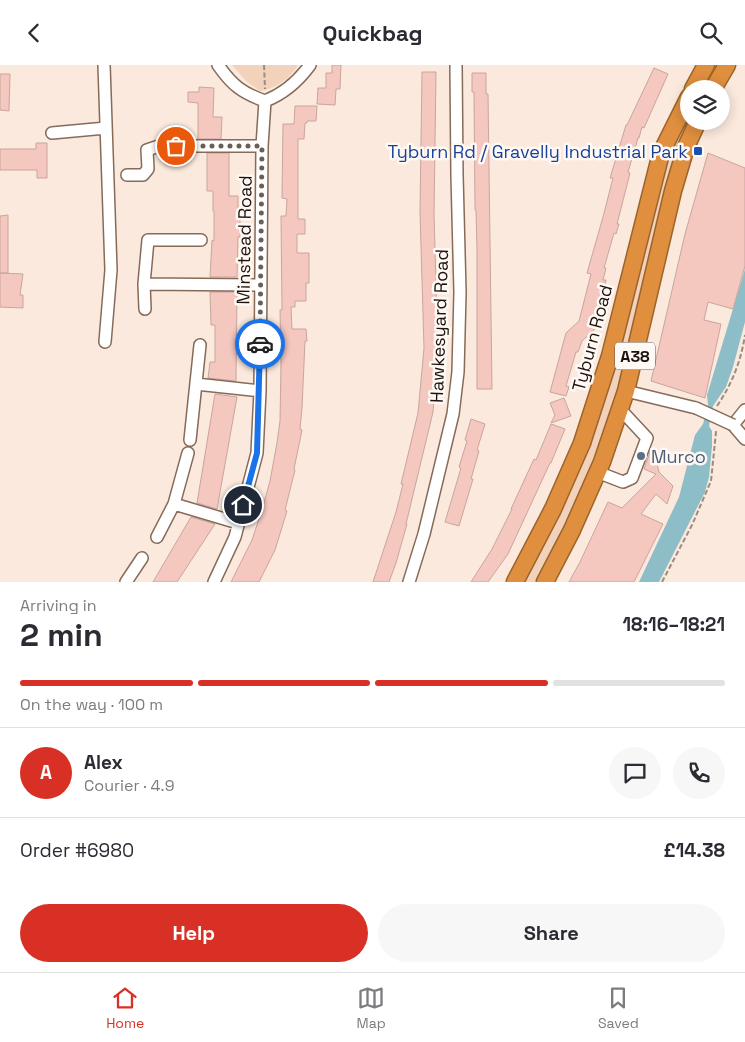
<!DOCTYPE html>
<meta charset="utf-8">
<style>
:root{--surface:#fff;--page:#f7f7f7;--text:#2b2b33;--muted:#7c7c81;--line:#e1e1e2;--accent:#d93025}
body{margin:0;font-family:"Space Grotesk",sans-serif;background:var(--page);color:var(--text);height:100vh;display:flex;flex-direction:column;font-size:19px;white-space:nowrap}
*{box-sizing:border-box;margin:0}
p{font-size:16px;color:var(--muted)}
.icon{flex:none;width:28px;height:28px;fill:none;stroke:currentColor;stroke-width:2;stroke-linecap:round;stroke-linejoin:round}
.map{position:relative;height:517px;overflow:hidden}
.drawer{display:flex;flex-direction:column;background:var(--surface);flex:1}
.drawer>*{flex:none}
.fabs{position:absolute;left:680px;top:15px;display:grid;gap:10px}
.fabs a{display:grid;place-items:center;width:50px;height:50px;border-radius:50%;background:var(--surface);box-shadow:0 2px 12px #0003;font-size:25px}
.pin{position:absolute;display:grid;place-items:center;width:42px;height:42px;color:#fff;margin:-21px;border:2px solid #fff;border-radius:50%;box-shadow:0 1px 5px #0007}
.courier{position:absolute;display:grid;place-items:center;width:50px;height:50px;margin:-25px;border:4px solid #1a73e8;border-radius:50%;background:#fff;color:#222;box-shadow:0 1px 6px #0007}
.overview em{font-style:normal;font-weight:700}
.overview div{display:flex;flex-direction:column-reverse}
.overview{display:flex;align-items:center;justify-content:space-between;height:85px;padding:0 20px}
h1{font-size:32px;font-weight:700;line-height:38px}
.bar{display:grid;grid-template-columns:repeat(4,1fr);gap:8px 5px;align-content:center;height:60px;padding:0 20px}
.bar i{height:6px;border-radius:4px;background:var(--line)}
.bar .active{background:var(--accent)}
.bar p{grid-column:span 4}
.line{display:flex;align-items:center;gap:12px;padding:0 20px;border-top:1px solid var(--line)}
.line div{flex:1}
.round{display:grid;place-items:center;flex:none;width:52px;height:52px;border-radius:26px;background:var(--page)}
.cta{display:flex;gap:10px;margin-top:auto;padding:10px 20px}
.cta a{flex:1;height:58px;border-radius:30px;background:var(--accent);color:#fff;font-size:20px;font-weight:700;line-height:58px;text-align:center}
.cta a+a{background:var(--page);color:var(--text)}
header{display:flex;justify-content:space-between;align-items:center;height:65px;padding:0 20px;background:var(--surface);font-size:22px;font-weight:700}
.tabs{display:flex;justify-content:space-around;align-items:center;height:70px;border-top:1px solid var(--line);background:var(--surface);font-size:14px;color:var(--muted)}
.tabs a{display:grid;justify-items:center;gap:2px}
.tabs .active{color:var(--accent)}
.map>svg:first-child{display:block}
.green{fill:#f3d2bb}
.water{fill:#8dbec7}
.building{fill:#f4c7bf;stroke:#c9a59e}
.lines{fill:none;stroke-linecap:round;stroke-linejoin:round}
.minor-casing{stroke:#866b59;stroke-width:14}
.highway-casing{stroke:#9b642c;stroke-width:19}
.path{stroke:#9b8c82;stroke-width:2;stroke-dasharray:5 2.5;stroke-linecap:butt}
.minor{stroke:#fff;stroke-width:11}
.highway{stroke:#df8f3e;stroke-width:16}
.minor-bridge-casing{stroke:#866b59;stroke-width:14;stroke-linecap:butt}
.minor-bridge{stroke:#fff;stroke-width:11}
.done{stroke:#6b5e55;stroke-width:5;stroke-dasharray:0 9}
.route{stroke:#1a73e8;stroke-width:6}
.transit-dot{fill:#1a4fb4;stroke:#fff9f5;stroke-width:2}
.service-dot{fill:#5c6f8a;stroke:#fff9f5;stroke-width:2}
.labels{text-anchor:middle;dominant-baseline:central;stroke-width:5;stroke-linejoin:round;paint-order:stroke}
.shield{fill:#fff9f5;stroke:#615852;stroke-width:1}
.shield-label{font-size:16px;font-weight:bold;fill:#1d130c}
.transit-label{font-size:18px;fill:#164399;stroke:#fff9f5;text-anchor:end}
.street-label{font-size:18px;fill:#1d130c;stroke:#fff9f5}
.service-label{font-size:18px;fill:#4e5e75;stroke:#fff9f5;text-anchor:start}
</style>
<header><svg class="icon" aria-label="back" viewBox="0 0 24 24"><path d="M15 5l-7 7 7 7"/></svg>Quickbag<svg class="icon" aria-label="search" viewBox="0 0 24 24"><circle cx="10" cy="10" r="6"/><path d="M15 15l6 6"/></svg></header>
<div class="map">
<svg width="745" height="517" viewBox="0 0 745 517">
<rect width="100%" height="100%" fill="#fbe9dd"/>
<path class="green" d="M 232,0 L 298,0 C 290,14 275,24 260,26 L 246,16 Z
M 689,53 L 689,56 L 693,56 L 622,326 L 600,389 L 538,517 L 525,517 L 558,456 L 593,375 L 616,299 L 663,108 Z"/>
<path class="water" d="M 745,204 L 745,257 L 733,302 L 726,322 L 713,341 L 709,361 L 712,366 L 712,381 L 709,412 L 705,427 L 659,517 L 639,517 L 679,432 L 695,370 L 703,359 L 708,340 L 707,330 Z"/>
<path class="building" d="M 332,0 L 341,0 L 340,24 L 336,24 L 335,40 L 317,39 L 318,23 L 326,23 L 326,8 L 332,8 Z
M 654,3 L 668,9 L 644,63 L 642,62 L 639,73 L 638,73 L 628,107 L 630,108 L 627,120 L 617,159 L 619,159 L 616,169 L 614,168 L 604,203 L 606,203 L 603,215 L 606,215 L 594,261 L 596,263 L 582,276 L 578,287 L 576,287 L 566,321 L 569,322 L 566,331 L 550,327 L 566,268 L 579,256 L 591,209 L 587,208 L 603,152 L 613,113 L 610,113 L 626,60 L 627,60 Z
M 422,7 L 436,7 L 434,149 L 438,288 L 433,347 L 406,459 L 407,459 L 396,498 L 389,517 L 373,517 L 396,447 L 403,419 L 401,419 L 418,348 L 424,283 L 420,147 Z
M 472,8 L 486,8 L 486,29 L 488,29 L 492,324 L 477,324 L 477,185 L 476,145 L 475,145 L 474,27 L 472,27 Z
M 0,9 L 10,9 L 9,46 L 0,45 Z
M 199,22 L 214,23 L 213,52 L 222,52 L 221,74 L 198,74 L 198,38 L 188,37 L 188,27 L 199,27 Z
M 295,41 L 317,41 L 316,56 L 307,56 L 307,58 L 305,58 L 304,74 L 298,74 L 298,154 L 305,154 L 305,169 L 297,169 L 297,188 L 309,188 L 309,218 L 306,218 L 306,236 L 295,236 L 295,242 L 291,242 L 292,264 L 306,264 L 307,276 L 305,276 L 302,343 L 300,364 L 302,365 L 294,404 L 295,405 L 285,445 L 287,446 L 275,485 L 259,517 L 231,517 L 252,475 L 262,445 L 270,416 L 277,378 L 280,356 L 281,299 L 280,245 L 282,245 L 281,151 L 286,151 L 287,134 L 282,133 L 283,59 L 294,59 Z
M 36,78 L 47,78 L 47,113 L 37,113 L 37,105 L 0,105 L 0,84 L 36,84 Z
M 207,88 L 229,88 L 229,131 L 238,131 L 238,152 L 240,152 L 240,172 L 238,172 L 237,212 L 210,212 L 212,175 L 214,176 L 214,146 L 213,146 L 213,126 L 207,126 Z
M 708,88 L 745,103 L 745,201 L 733,244 L 708,237 L 704,255 L 721,259 L 705,333 L 651,316 L 685,169 Z
M 8,150 L 8,208 L 0,208 L 0,151 Z
M 0,208 L 23,209 L 20,230 L 23,230 L 23,243 L 0,242 Z
M 210,227 L 237,227 L 236,316 L 208,313 L 210,297 L 215,297 L 215,260 L 211,260 Z
M 215,329 L 237,332 L 217,444 L 197,438 Z
M 564,333 L 571,351 L 551,358 L 555,350 L 550,338 Z
M 471,354 L 485,359 L 477,385 L 479,386 L 471,414 L 473,414 L 459,461 L 445,457 L 461,403 L 459,402 L 467,376 L 465,375 Z
M 551,359 L 565,364 L 551,398 L 550,398 L 508,489 L 488,517 L 471,517 L 492,484 L 512,444 L 511,444 L 534,394 L 536,395 Z
M 651,384 L 654,385 L 659,407 L 673,421 L 667,439 L 656,429 L 641,449 L 663,459 L 634,517 L 569,517 L 580,497 L 608,437 L 622,443 L 656,409 L 644,404 Z
M 191,452 L 215,459 L 177,517 L 153,517 Z"/>
<g class="lines">
<g class="minor-casing">
<path id="minor" d="M 104,0 L 111,205 L 105,277
M 218,0 C 232,20 242,28 265,36 C 283,29 299,15 310,0
M 52,68 L 106,63
M 127,110 L 143,110 L 148,104 L 147,85 L 159,81 L 262,81
M 144,219 L 148,175 L 201,175
M 145,244 L 144,219 L 261,220
M 196,319 L 260,326
M 626,326 L 696,343
M 745,345 L 733,360 L 745,374
M 190,375 L 200,280
M 597,407 L 623,417 L 632,413 L 647,373 L 620,344
M 174,439 L 238,458
M 157,472 L 174,439 L 188,388
M 126,517 L 142,493
M 214,517 L 235,472 L 257,388 L 260,326 L 262,81 L 265,36
M 409,517 L 424,469 L 453,349 L 458,307 L 460,227 L 457,110 L 456,0"/>
</g>
<g class="highway-casing">
<path id="highway" d="M 693,24 L 706,0
M 713,24 L 727,0
M 515,517 L 553,444 L 582,378 L 610,291 L 661,88 L 689,32
M 545,517 L 572,465 L 602,397 L 626,326 L 673,126 L 686,82 L 698,56"/>
</g>
<path class="path" d="M 264,0 L 265,24
M 717,341 C 732,319 741,296 745,270
M 662,517 L 692,460 L 711,416 L 716,367 L 715,364"/>
<use href="#minor" class="minor"/>
<use href="#highway" class="highway"/>
<g class="minor-bridge-casing">
<path id="minor-bridge" d="M 696,343 L 733,360"/>
</g>
<use href="#minor-bridge" class="minor-bridge"/>
</g>
<g class="lines">
<path class="done" d="M 176,81 L 262,81 L 260,279"/>
<path class="route" d="M 243,440 L 257,388 L 260,279"/>
</g>
<rect class="transit-dot" x="693" y="81" width="10" height="10" rx="2.5"/>
<circle class="service-dot" cx="641" cy="391" r="5"/>
<g class="labels">
<rect class="shield" x="615" y="277.5" width="40" height="27" rx="4"/>
<g class="shield-label">
<text x="635" y="291">A38</text>
</g>
<g class="transit-label">
<text x="688" y="86">Tyburn Rd / Gravelly Industrial Park</text>
</g>
<g class="street-label">
<text transform="translate(244 175) rotate(-89)">Minstead Road</text>
<text transform="translate(439 261) rotate(-88)">Hawkesyard Road</text>
<text transform="translate(592 273) rotate(-75)">Tyburn Road</text>
</g>
<g class="service-label">
<text x="651" y="391">Murco</text>
</g>
</g>
</svg>
<div class="fabs">
<a><svg class="icon" aria-label="layers" viewBox="0 0 24 24"><path d="M12 4l9 5-9 5-9-5zM3 14l9 5 9-5"/></svg></a>
</div>
<div class="pin" style="left:176px;top:81px;background:#ea580c"><svg class="icon" aria-label="bag" viewBox="0 0 24 24"><path d="M5 8h14l-1 12H6zM9 8a3 3 0 0 1 6 0"/></svg></div>
<div class="pin" style="left:243px;top:440px;background:#1f2937"><svg class="icon" aria-label="home" viewBox="0 0 24 24"><path d="M3 11l9-7 9 7M6 9v11h12V9"/></svg></div>
<div class="courier" style="left:260px;top:279px"><svg class="icon" aria-label="car" viewBox="0 0 24 24"><path d="M5 17H2v-5l4-1 3-4h7l3 4 3 1v5h-3M9 17h6M6 11h13"/><circle cx="7" cy="17" r="2"/><circle cx="17" cy="17" r="2"/></svg></div>
</div>
<section class="drawer">
<div class="overview"><div><h1>2 min</h1><p>Arriving in</p></div><em>18:16–18:21</em></div>
<div class="bar"><i class="active"></i><i class="active"></i><i class="active"></i><i></i><p>On the way · 100 m</p></div>
<div class="line" style="height:90px"><b class="round" style="background:var(--accent);color:#fff">A</b><div><b>Alex</b><p>Courier · 4.9</p></div><a class="round"><svg class="icon" aria-label="chat" viewBox="0 0 24 24"><path d="M4 5h16v11H9l-5 4z"/></svg></a><a class="round"><svg class="icon" aria-label="phone" viewBox="0 0 24 24"><path d="M5 4h4l2 5-3 2q2 4 5 5l2-3 5 2v4C11 20 4 13 5 4z"/></svg></a></div>
<div class="line" style="height:65px"><div>Order #6980</div><b>£14.38</b></div>
<div class="cta"><a>Help</a><a>Share</a></div>
</section>
<nav class="tabs">
<a class="active"><svg class="icon" aria-label="home" viewBox="0 0 24 24"><path d="M3 11l9-7 9 7M6 9v11h12V9"/></svg>Home</a>
<a><svg class="icon" aria-label="map" viewBox="0 0 24 24"><path d="M3 6l6-2 6 2 6-2v14l-6 2-6-2-6 2zM9 4v14M15 6v14"/></svg>Map</a>
<a><svg class="icon" aria-label="saved" viewBox="0 0 24 24"><path d="M7 4h10v16l-5-4-5 4z"/></svg>Saved</a>
</nav>
